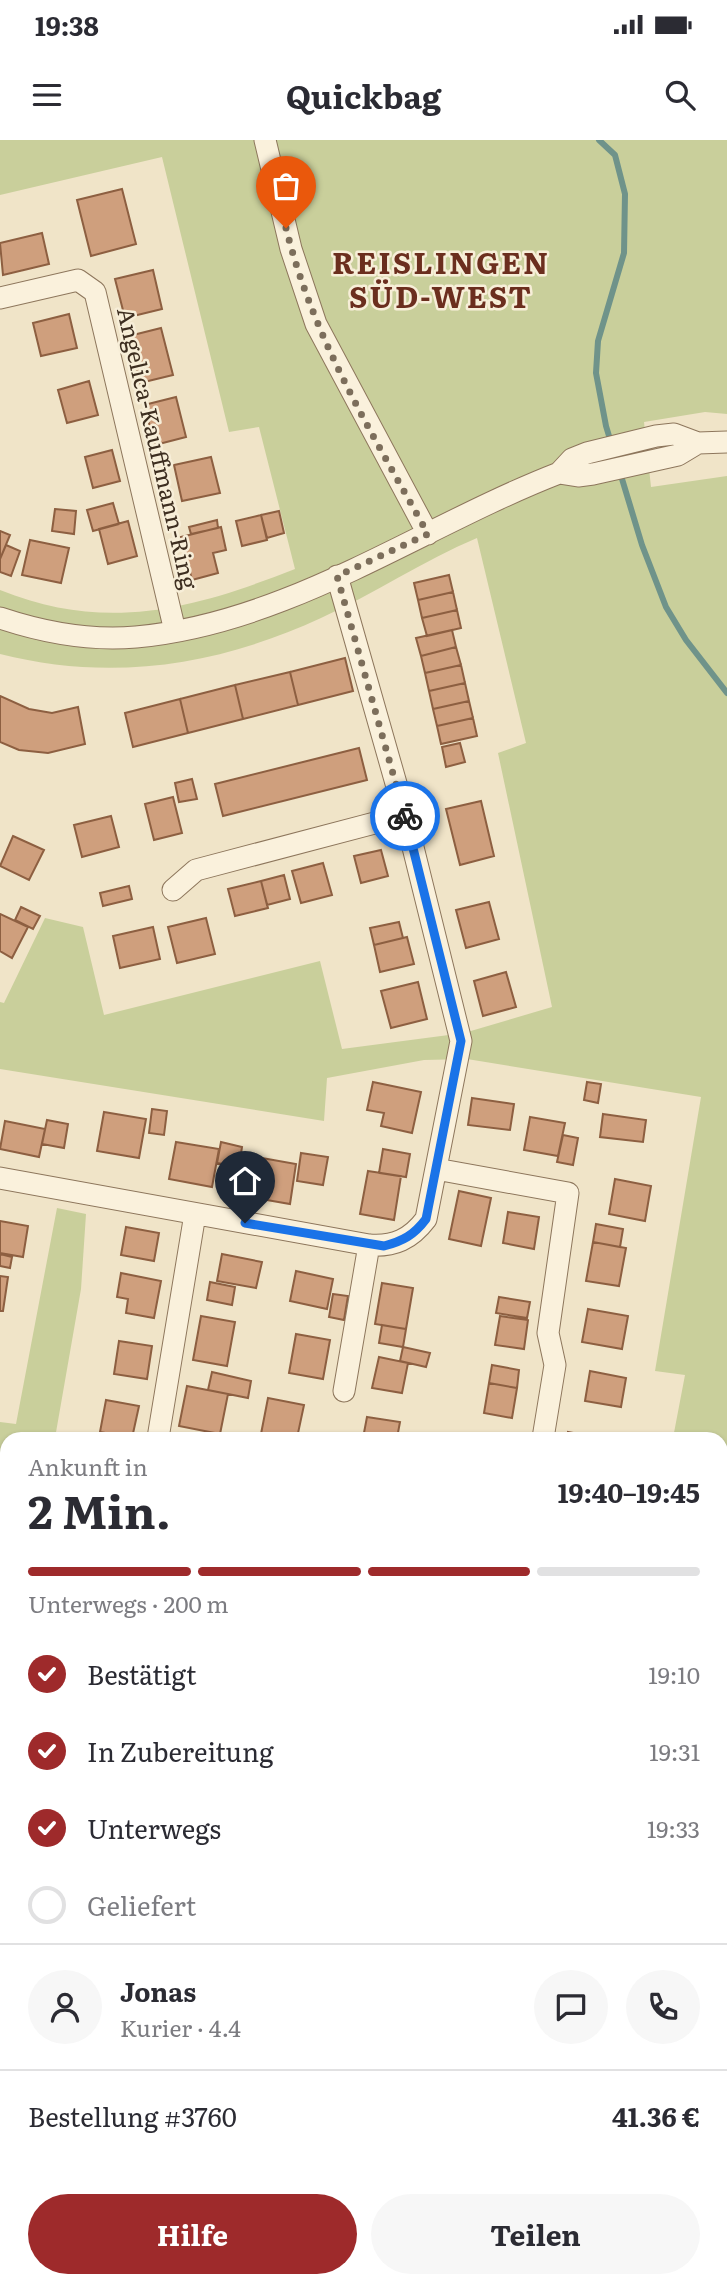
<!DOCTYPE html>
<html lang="de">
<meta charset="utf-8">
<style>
:root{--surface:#fff;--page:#f7f7f7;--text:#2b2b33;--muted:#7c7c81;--line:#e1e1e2;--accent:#9e2a2b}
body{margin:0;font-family:Literata,serif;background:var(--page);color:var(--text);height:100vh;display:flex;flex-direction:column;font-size:26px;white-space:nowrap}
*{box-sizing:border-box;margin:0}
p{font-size:23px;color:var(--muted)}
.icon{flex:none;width:38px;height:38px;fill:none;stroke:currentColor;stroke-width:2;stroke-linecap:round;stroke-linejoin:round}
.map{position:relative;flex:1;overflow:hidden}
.details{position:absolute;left:0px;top:1292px;width:728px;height:856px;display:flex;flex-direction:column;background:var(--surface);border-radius:21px 21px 0 0;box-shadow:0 2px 5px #0004}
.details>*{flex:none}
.pin{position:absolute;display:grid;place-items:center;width:60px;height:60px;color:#fff;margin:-72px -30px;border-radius:50% 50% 50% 0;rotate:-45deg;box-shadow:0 0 7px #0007}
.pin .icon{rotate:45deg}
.courier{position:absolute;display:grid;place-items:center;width:70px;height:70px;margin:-35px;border:5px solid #1a73e8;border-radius:50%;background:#fff;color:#222;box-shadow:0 2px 9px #0007}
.summary em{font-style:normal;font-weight:700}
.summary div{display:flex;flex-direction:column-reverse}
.summary{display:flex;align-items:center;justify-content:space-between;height:119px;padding:0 28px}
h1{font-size:46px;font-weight:700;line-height:52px}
.bar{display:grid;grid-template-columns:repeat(4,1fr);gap:10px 7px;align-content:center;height:84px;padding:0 28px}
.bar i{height:9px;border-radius:5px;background:var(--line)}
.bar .current{background:var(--accent)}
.bar p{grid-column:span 4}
.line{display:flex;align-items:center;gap:18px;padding:0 28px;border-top:2px solid var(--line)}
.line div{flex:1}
.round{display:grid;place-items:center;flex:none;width:74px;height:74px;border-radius:37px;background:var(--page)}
ol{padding:0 28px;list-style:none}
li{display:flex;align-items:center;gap:21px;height:77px}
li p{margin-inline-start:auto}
li .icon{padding:7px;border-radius:50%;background:var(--accent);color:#fff;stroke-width:4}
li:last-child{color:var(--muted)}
li i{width:38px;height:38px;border:4px solid var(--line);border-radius:50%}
.cta{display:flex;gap:14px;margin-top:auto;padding:14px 28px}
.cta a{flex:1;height:80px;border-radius:42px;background:var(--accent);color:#fff;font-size:28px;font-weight:700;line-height:80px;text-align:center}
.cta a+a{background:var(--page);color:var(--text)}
.status{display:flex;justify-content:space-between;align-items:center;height:49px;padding:0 35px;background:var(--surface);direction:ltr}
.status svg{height:19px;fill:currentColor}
header{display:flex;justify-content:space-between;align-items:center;height:91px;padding:0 28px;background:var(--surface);font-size:32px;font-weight:700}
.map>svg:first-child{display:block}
.green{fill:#c9cf9b}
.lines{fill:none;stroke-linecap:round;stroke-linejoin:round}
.stream{stroke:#6f938a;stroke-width:6}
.building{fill:#cf9f7d;stroke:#8d5f41;stroke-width:2}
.minor-casing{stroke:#8d765c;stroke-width:23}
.minor{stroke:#faf1dc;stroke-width:21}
.done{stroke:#7c6e5b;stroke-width:7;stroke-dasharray:0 12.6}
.route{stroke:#1a73e8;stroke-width:9}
.labels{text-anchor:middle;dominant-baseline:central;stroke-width:5;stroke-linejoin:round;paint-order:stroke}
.street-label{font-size:23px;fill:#3d2e20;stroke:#f7eed8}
.district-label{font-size:30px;font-weight:bold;letter-spacing:2px;fill:#6b2e1e;stroke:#f7eed8}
</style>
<div class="status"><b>19:38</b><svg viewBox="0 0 49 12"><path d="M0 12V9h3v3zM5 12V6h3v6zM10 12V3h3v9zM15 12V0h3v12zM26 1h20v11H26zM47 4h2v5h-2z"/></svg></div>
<header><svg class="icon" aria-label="menu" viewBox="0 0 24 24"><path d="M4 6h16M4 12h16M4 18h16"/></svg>Quickbag<svg class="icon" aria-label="search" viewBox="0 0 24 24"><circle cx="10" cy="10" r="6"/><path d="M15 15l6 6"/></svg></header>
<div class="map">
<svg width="727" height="2147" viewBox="0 0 727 2147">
<rect width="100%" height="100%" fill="#f0e4c8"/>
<path class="green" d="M 0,0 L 727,0 L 727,274 L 705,272 L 644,282 L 651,347 L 727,336 L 727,1714 L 721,1712 L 721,1298 L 673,1298 L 685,1235 L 655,1231 L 701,957 L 467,919 L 424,920 L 327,938 L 324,981 L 0,929 L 0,862 L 4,863 L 45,778 L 83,787 L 104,875 L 320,821 L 342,909 L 464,893 L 552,867 L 498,613 L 526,603 L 477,398 C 424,420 374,454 321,478 C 217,526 111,542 0,514 L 0,450 C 106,493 193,469 295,429 L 259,287 L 229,292 L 162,17 L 0,55 Z
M 57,1068 L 86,1074 L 81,1149 L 55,1298 L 7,1298 L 7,1512 L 0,1510 L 0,1282 L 16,1284 Z
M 721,2080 L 727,2081 L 727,2147 L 547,2147 L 548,2140 L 721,2140 Z"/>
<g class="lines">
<path class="stream" d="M 599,0 L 615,15 L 625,54 L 624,113 L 598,201 L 596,233 L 606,286 L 642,405 L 666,467 L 686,500 L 727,553"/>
</g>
<path class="building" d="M 122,49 L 136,104 L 91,116 L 77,60 Z
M 42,93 L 49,124 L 3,135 L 0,103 Z
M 153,130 L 162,169 L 125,178 L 115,139 Z
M 69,174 L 77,208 L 41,216 L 33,183 Z
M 161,188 L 173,235 L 140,243 L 129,196 Z
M 89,241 L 98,275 L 67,283 L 58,250 Z
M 176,257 L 186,297 L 155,305 L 144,265 Z
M 112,310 L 120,341 L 93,348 L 85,317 Z
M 211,317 L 220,353 L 182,361 L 174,325 Z
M 113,363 L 119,384 L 93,391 L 87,370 Z
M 55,369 L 76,371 L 74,394 L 52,391 Z
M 279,371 L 284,393 L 267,398 L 261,375 Z
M 261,375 L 267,400 L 242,406 L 236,381 Z
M 217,380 L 218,388 L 191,394 L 189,387 Z
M 128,381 L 137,416 L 108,424 L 99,389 Z
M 221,387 L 226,410 L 213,413 L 218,433 L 192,440 L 181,397 Z
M 0,391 L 10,395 L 0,419 Z
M 30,400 L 69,408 L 61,443 L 22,435 Z
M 6,405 L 20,411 L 11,436 L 0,432 L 0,419 Z
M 449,435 L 453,452 L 418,460 L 414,443 Z
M 453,452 L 457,470 L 422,478 L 418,460 Z
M 457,470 L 461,488 L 427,496 L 422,478 Z
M 452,490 L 456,507 L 421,516 L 416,498 Z
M 456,507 L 461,525 L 425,533 L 421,516 Z
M 345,518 L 353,551 L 298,565 L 290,532 Z
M 461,525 L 465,543 L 429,551 L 425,533 Z
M 290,532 L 298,565 L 243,579 L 235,545 Z
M 465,543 L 469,561 L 433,569 L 429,551 Z
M 235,545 L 243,579 L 188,593 L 180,559 Z
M 0,556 L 29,569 L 52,573 L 78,567 L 85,604 L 48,613 L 19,610 L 0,602 Z
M 180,559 L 188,593 L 133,607 L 125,573 Z
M 469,561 L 473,578 L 437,586 L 433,569 Z
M 473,578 L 477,596 L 441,604 L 437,586 Z
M 460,603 L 465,622 L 446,627 L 442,607 Z
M 359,608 L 367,640 L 223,676 L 215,644 Z
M 192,639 L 197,659 L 179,662 L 175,643 Z
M 173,657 L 182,693 L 154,700 L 145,664 Z
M 481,661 L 494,716 L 460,725 L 446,669 Z
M 111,676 L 119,707 L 82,717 L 74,685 Z
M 13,696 L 44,710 L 29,740 L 0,726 Z
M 381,710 L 388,736 L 361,743 L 354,716 Z
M 323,723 L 332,755 L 301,763 L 292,731 Z
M 284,735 L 290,759 L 267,765 L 261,741 Z
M 261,741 L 268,768 L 235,776 L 228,749 Z
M 129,746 L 132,759 L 103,766 L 100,753 Z
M 489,762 L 499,799 L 466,808 L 456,770 Z
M 21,767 L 40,776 L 33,789 L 15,780 Z
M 0,774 L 28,787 L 12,818 L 0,811 Z
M 206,778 L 215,814 L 177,823 L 168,787 Z
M 399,782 L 403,798 L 374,805 L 370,788 Z
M 153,787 L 160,819 L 120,828 L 113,796 Z
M 407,797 L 414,824 L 380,832 L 374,805 Z
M 506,832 L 516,867 L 483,876 L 474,841 Z
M 418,842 L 427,879 L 391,888 L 381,851 Z
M 373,942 L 421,952 L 412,993 L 381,986 L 384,973 L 367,970 Z
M 587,942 L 601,944 L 598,963 L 584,960 Z
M 472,958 L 514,964 L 510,990 L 468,985 Z
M 152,969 L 167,971 L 164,995 L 149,993 Z
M 104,972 L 146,979 L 139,1018 L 97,1011 Z
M 603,974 L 646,980 L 643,1002 L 600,997 Z
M 530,977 L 565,983 L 558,1016 L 524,1010 Z
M 47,980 L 68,984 L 64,1008 L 42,1004 Z
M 5,981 L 45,989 L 39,1017 L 0,1009 Z
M 563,995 L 578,998 L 573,1025 L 557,1022 Z
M 176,1002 L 219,1009 L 212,1047 L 169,1039 Z
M 221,1002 L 242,1007 L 239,1027 L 217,1023 Z
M 383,1009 L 410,1014 L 406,1037 L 379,1033 Z
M 301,1013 L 328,1017 L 323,1045 L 297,1041 Z
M 262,1018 L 296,1024 L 290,1064 L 255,1058 Z
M 368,1031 L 401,1036 L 394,1080 L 360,1074 Z
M 615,1039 L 651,1046 L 645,1081 L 609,1074 Z
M 459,1051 L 491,1058 L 481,1106 L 449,1099 Z
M 508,1072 L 539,1077 L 534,1109 L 503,1103 Z
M 0,1081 L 28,1086 L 23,1117 L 0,1113 Z
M 596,1084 L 623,1089 L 620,1107 L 593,1102 Z
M 126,1087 L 159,1093 L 154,1121 L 121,1115 Z
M 593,1102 L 626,1108 L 619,1146 L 586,1141 Z
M 0,1114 L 12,1117 L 10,1128 L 0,1126 Z
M 222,1114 L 262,1122 L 256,1148 L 217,1141 Z
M 296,1131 L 333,1139 L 327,1169 L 290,1161 Z
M 121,1133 L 161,1141 L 154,1178 L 126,1173 L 128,1159 L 117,1157 Z
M 0,1136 L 8,1137 L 3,1171 L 0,1171 Z
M 210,1142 L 235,1147 L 232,1165 L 207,1160 Z
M 382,1143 L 413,1148 L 406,1189 L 375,1184 Z
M 333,1154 L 348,1156 L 344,1180 L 329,1177 Z
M 499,1157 L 530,1162 L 527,1178 L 496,1173 Z
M 588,1169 L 628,1176 L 622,1209 L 582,1202 Z
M 201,1176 L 235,1182 L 227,1226 L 193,1220 Z
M 500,1176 L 528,1180 L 524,1209 L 495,1205 Z
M 382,1185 L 406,1189 L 403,1207 L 379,1203 Z
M 296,1194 L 330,1200 L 323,1239 L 289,1233 Z
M 119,1201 L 152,1206 L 147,1239 L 114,1234 Z
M 403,1207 L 430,1213 L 426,1227 L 400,1221 Z
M 379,1217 L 408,1223 L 402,1253 L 372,1248 Z
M 492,1225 L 519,1230 L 517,1248 L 489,1243 Z
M 590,1231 L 626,1238 L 621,1267 L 585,1261 Z
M 212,1232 L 251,1241 L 248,1258 L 208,1250 Z
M 489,1243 L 517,1248 L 512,1278 L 484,1273 Z
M 187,1246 L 228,1254 L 220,1294 L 179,1286 Z
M 268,1258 L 304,1265 L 297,1298 L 261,1294 Z
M 106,1260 L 139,1266 L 132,1298 L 100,1292 Z
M 367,1277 L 400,1282 L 397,1298 L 363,1298 Z
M 568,1292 L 600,1298 L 567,1298 Z"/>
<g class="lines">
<g class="minor-casing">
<path id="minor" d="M 265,0 L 291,109 L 316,184 L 428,394
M 0,158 L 78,140 L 95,152 L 175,491
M 559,333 L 578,336 L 593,334 L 678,315 L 698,303
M 0,478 C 42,492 91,501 136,497 C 289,483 420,387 559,333 L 572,319 L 587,313 L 656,296 L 674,294 L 698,303 L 727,302
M 173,750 L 196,730 L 405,675
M 436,1029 L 568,1053 L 548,1193 L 555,1225 L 543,1298
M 0,1038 L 369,1105 C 394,1107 411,1099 426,1079 L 461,901 L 405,675 L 337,436
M 344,1251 L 369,1105
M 158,1298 L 195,1074"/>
</g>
<use href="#minor" class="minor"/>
</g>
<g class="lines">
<path class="done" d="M 286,88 C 314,201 372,293 428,394 L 337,436 L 405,676"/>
<path class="route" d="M 245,1083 L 384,1106 C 403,1101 414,1095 426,1079 L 461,901 L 405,676"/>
</g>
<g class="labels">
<g class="street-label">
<text transform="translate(159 308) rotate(77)">Angelica-Kauffmann-Ring</text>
</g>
<g class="district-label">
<text x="441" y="121">REISLINGEN<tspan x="441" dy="34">SÜD-WEST</tspan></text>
</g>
</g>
</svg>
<div class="pin" style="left:286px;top:88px;background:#ea580c"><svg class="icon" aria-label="bag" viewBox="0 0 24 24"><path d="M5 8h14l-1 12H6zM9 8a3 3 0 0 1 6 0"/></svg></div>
<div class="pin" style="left:245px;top:1083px;background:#1f2937"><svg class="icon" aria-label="home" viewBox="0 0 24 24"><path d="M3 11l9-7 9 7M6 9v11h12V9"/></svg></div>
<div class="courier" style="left:405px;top:676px"><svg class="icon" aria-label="bike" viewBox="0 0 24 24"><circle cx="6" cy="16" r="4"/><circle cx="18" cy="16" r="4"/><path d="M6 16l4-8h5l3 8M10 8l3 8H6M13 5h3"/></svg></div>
<section class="details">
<div class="summary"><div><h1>2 Min.</h1><p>Ankunft in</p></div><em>19:40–19:45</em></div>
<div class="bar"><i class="current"></i><i class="current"></i><i class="current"></i><i></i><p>Unterwegs · 200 m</p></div>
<ol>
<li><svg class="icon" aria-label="check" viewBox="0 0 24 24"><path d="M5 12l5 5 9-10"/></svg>Bestätigt<p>19:10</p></li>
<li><svg class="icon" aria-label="check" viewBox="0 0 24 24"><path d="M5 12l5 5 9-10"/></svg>In Zubereitung<p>19:31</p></li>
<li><svg class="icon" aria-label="check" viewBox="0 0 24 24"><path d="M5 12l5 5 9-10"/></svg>Unterwegs<p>19:33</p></li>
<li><i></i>Geliefert</li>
</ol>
<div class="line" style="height:126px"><a class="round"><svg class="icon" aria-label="person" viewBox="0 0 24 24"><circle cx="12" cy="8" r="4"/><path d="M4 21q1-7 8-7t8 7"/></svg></a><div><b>Jonas</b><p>Kurier · 4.4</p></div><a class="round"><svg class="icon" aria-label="chat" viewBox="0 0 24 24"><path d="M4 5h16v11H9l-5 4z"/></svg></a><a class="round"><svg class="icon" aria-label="phone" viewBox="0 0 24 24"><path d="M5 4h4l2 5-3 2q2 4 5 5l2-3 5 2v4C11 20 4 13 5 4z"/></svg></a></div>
<div class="line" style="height:91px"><div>Bestellung #3760</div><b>41.36 €</b></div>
<div class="cta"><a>Hilfe</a><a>Teilen</a></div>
</section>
</div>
